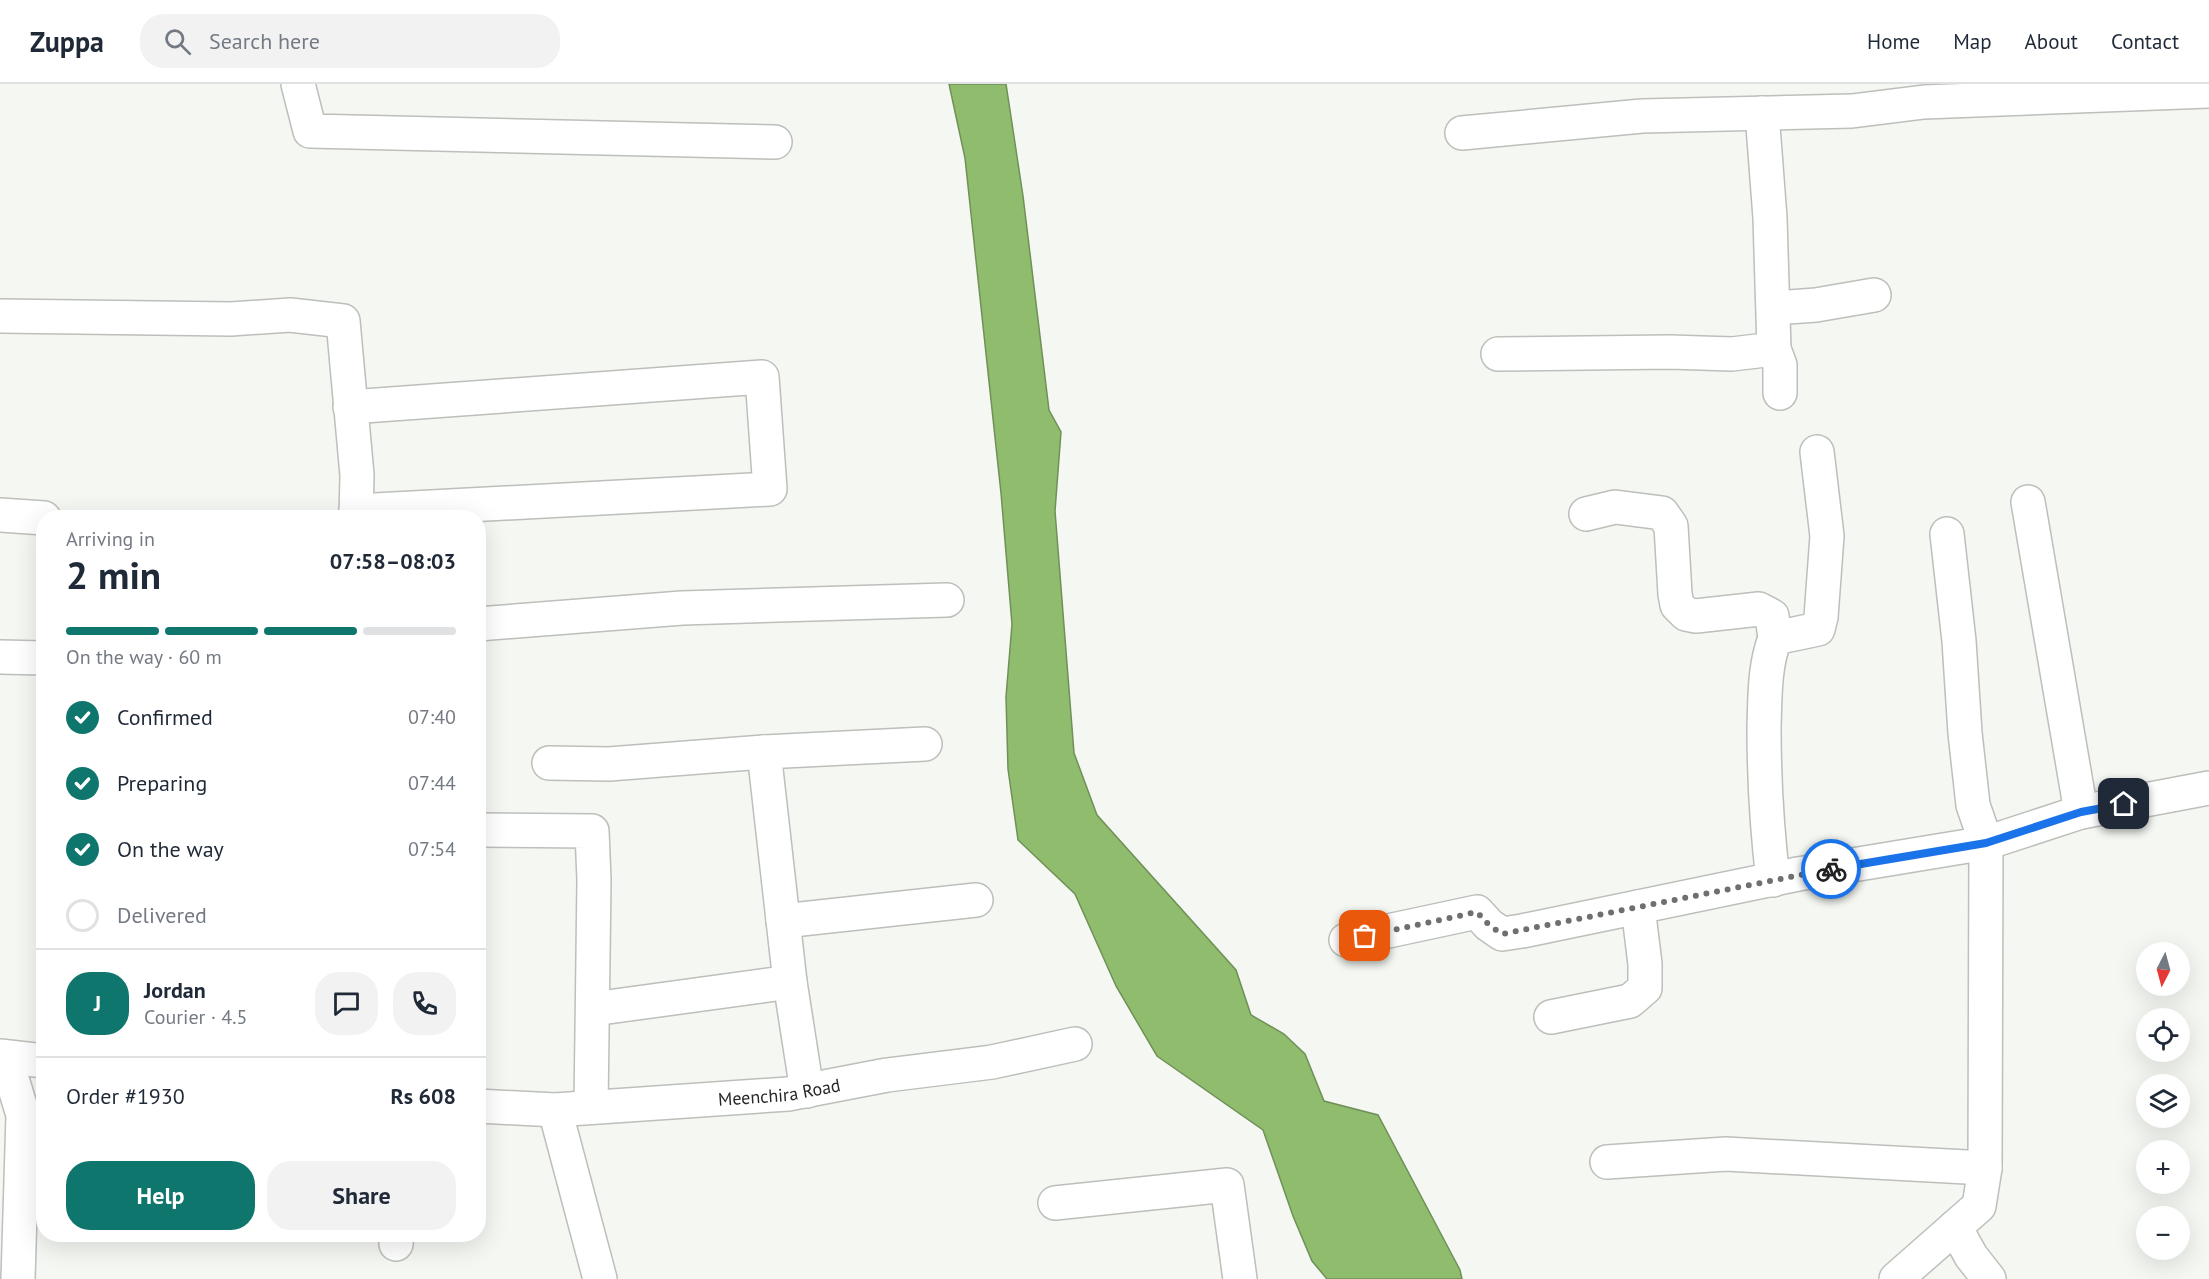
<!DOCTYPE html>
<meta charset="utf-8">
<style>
:root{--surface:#fff;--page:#f2f2f3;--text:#1f2937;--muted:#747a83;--line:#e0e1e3;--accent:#0f766e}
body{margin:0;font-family:"PT Sans",sans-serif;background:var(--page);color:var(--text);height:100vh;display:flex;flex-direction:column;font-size:22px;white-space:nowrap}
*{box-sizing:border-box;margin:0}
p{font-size:20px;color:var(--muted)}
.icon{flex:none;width:33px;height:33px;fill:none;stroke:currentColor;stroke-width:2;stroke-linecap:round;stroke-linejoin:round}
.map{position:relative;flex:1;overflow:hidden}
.details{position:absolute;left:36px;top:426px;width:450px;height:732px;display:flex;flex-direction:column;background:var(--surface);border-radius:24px;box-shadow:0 6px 24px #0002}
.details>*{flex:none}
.needle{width:39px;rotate:186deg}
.controls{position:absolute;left:2136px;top:858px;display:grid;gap:12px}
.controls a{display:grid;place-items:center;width:54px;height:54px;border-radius:50%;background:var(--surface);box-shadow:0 6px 24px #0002;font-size:30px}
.pin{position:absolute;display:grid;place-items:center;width:51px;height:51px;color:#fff;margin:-26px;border-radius:12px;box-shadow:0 3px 9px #0006}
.courier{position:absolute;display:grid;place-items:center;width:60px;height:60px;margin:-30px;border:4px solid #1a73e8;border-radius:50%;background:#fff;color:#222;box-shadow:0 2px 8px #0007}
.overview em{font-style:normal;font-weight:800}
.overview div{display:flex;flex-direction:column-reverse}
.overview{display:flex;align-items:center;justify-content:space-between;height:102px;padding:0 30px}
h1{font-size:39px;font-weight:800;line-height:45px}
.bar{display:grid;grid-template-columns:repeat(4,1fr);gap:9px 6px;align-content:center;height:72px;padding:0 30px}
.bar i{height:8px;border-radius:4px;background:var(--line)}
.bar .active{background:var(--accent)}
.bar p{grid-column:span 4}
.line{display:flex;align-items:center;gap:15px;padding:0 30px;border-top:2px solid var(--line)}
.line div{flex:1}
.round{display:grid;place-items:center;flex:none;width:63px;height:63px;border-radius:24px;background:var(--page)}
ol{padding:0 30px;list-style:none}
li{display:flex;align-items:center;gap:18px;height:66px}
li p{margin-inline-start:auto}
li .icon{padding:6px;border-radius:50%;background:var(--accent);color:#fff;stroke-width:4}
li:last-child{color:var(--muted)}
li i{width:33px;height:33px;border:3px solid var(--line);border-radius:50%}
.button{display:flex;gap:12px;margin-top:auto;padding:12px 30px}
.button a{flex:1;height:69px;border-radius:24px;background:var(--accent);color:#fff;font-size:24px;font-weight:800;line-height:69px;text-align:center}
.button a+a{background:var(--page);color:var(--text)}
header{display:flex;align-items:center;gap:36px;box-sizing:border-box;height:84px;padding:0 30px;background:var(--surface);border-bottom:2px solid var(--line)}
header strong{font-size:28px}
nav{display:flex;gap:33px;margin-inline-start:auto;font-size:21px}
.search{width:420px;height:54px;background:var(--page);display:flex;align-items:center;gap:15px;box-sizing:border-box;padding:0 21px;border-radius:24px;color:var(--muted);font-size:22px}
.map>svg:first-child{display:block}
.water{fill:#90bd6d;stroke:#709058;stroke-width:1.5}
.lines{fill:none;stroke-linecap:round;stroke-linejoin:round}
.minor-casing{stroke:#bcbfba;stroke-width:36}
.minor{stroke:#fff;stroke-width:33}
.done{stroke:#6e706d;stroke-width:6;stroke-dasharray:0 10.8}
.route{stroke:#1a73e8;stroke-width:8}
.labels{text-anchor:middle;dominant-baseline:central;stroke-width:6;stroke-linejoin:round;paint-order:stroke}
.street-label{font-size:18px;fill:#262726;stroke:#f4f7f2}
</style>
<header>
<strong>Zuppa</strong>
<div class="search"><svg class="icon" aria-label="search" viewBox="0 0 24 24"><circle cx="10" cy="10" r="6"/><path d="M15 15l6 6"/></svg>Search here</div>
<nav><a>Home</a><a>Map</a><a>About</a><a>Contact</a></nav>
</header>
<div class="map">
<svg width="2209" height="1195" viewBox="0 0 2209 1195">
<rect width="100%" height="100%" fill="#f4f7f2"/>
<path class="water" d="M 949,0 L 1006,0 L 1023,112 L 1049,326 L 1061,348 L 1055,427 L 1074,669 L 1097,731 L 1236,886 L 1251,931 L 1284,950 L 1305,970 L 1324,1017 L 1378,1031 L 1460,1186 L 1462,1195 L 1327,1195 L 1312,1177 L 1293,1132 L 1263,1046 L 1157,972 L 1116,902 L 1075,810 L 1018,756 L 1008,685 L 1006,613 L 1012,540 L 1001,409 L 965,74 Z"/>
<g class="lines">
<g class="minor-casing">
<g id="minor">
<path d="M 298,0 L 310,47 L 775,58"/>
<path d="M 1462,49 L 1642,32 L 1852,27 L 1924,18 L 2209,7"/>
<path d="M 1774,224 L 1816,221 L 1874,211"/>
<path d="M 0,232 L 231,235 L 290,231 L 343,237 L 357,391 L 356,434"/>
<path d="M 1774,265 L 1780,281 L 1780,309"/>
<path d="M 1498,270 L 1670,268 L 1732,270 L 1774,265 L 1770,134 L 1762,29"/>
<path d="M 350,323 L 762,293 L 770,405 L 356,427"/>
<path d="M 2028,418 L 2081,728"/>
<path d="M 1586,430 L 1615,423 L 1662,429 L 1671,442 L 1675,510 L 1677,521 L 1686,530 L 1696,532 L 1759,525 L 1772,532 L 1775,554"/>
<path d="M 0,431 L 44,434"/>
<path d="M 478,540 L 682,524 L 947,516"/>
<path d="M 0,573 L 44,574"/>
<path d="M 549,679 L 609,680 L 764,668"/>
<path d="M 478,746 L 592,747 L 594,796 L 591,1023"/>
<path d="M 1773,796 C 1767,745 1764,695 1764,644 C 1765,614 1764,583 1775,554 L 1818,545 L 1821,533 L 1827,452 L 1817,368"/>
<path d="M 783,837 L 976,816"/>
<path d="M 1346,856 L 1477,828 L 1489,841 L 1502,850 L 1522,847 L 1798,790 L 1986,759 L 2081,728 L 2209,704"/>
<path d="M 790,898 L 807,1007"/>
<path d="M 593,925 L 790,898 L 764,668 L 925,660"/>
<path d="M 1551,933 L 1630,917 L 1645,904 L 1645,880 L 1638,823"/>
<path d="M 0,972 L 44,977"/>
<path d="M 0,984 L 13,998 L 23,1031 L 18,1195"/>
<path id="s1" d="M 478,1022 L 555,1026 L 788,1010 L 887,991 L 992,978 L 1075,960"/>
<path d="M 555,1026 L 600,1195"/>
<path d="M 1607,1078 L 1726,1070 L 1985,1084"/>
<path d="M 1055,1119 L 1227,1101 L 1240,1195"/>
<path d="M 1955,1143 L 1971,1172 L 1989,1195"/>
<path d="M 396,1160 L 397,1150"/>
<path d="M 1896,1195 L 1979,1122 L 1985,1084 L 1986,759 L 1973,721 L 1965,649 L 1959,557 L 1947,450"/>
</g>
</g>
<use href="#minor" class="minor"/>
</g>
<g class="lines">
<path class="done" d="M 1365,852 L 1477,828 L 1489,841 L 1502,850 L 1831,785"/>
<path class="route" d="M 1831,785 L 1986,759 L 2081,728 L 2124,720"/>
</g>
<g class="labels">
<g class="street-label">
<text stroke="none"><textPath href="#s1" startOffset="302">Meenchira Road</textPath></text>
</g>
</g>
</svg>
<div class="controls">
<a><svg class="needle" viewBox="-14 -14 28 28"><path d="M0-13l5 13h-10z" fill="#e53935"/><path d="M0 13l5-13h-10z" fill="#747a83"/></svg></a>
<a><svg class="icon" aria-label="locate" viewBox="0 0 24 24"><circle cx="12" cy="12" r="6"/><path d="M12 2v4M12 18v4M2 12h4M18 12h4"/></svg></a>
<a><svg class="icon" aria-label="layers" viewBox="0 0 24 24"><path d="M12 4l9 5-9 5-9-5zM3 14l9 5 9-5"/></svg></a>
<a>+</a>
<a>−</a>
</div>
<div class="pin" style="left:1365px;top:852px;background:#ea580c"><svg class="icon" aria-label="bag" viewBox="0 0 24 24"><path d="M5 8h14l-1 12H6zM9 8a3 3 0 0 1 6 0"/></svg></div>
<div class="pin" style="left:2124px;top:720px;background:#1f2937"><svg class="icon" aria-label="home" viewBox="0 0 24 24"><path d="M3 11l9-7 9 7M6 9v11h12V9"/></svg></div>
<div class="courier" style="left:1831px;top:785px"><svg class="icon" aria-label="bike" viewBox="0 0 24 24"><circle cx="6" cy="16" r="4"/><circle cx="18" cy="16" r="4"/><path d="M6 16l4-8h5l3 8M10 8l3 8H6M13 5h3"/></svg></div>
<section class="details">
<div class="overview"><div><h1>2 min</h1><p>Arriving in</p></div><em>07:58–08:03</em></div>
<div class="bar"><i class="active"></i><i class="active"></i><i class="active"></i><i></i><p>On the way · 60 m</p></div>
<ol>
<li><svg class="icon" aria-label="check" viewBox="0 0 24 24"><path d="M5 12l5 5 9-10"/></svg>Confirmed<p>07:40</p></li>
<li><svg class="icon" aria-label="check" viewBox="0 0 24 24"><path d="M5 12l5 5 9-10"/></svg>Preparing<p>07:44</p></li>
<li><svg class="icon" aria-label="check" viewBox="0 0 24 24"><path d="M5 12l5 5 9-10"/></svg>On the way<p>07:54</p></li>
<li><i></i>Delivered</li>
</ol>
<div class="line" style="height:108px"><b class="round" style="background:var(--accent);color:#fff">J</b><div><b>Jordan</b><p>Courier · 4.5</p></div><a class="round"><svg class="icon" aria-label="chat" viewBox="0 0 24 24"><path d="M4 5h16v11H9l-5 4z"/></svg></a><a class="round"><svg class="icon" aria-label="phone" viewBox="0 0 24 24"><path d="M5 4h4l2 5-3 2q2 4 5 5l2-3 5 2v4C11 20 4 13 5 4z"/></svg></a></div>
<div class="line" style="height:78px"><div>Order #1930</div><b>Rs 608</b></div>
<div class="button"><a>Help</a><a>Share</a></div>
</section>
</div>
